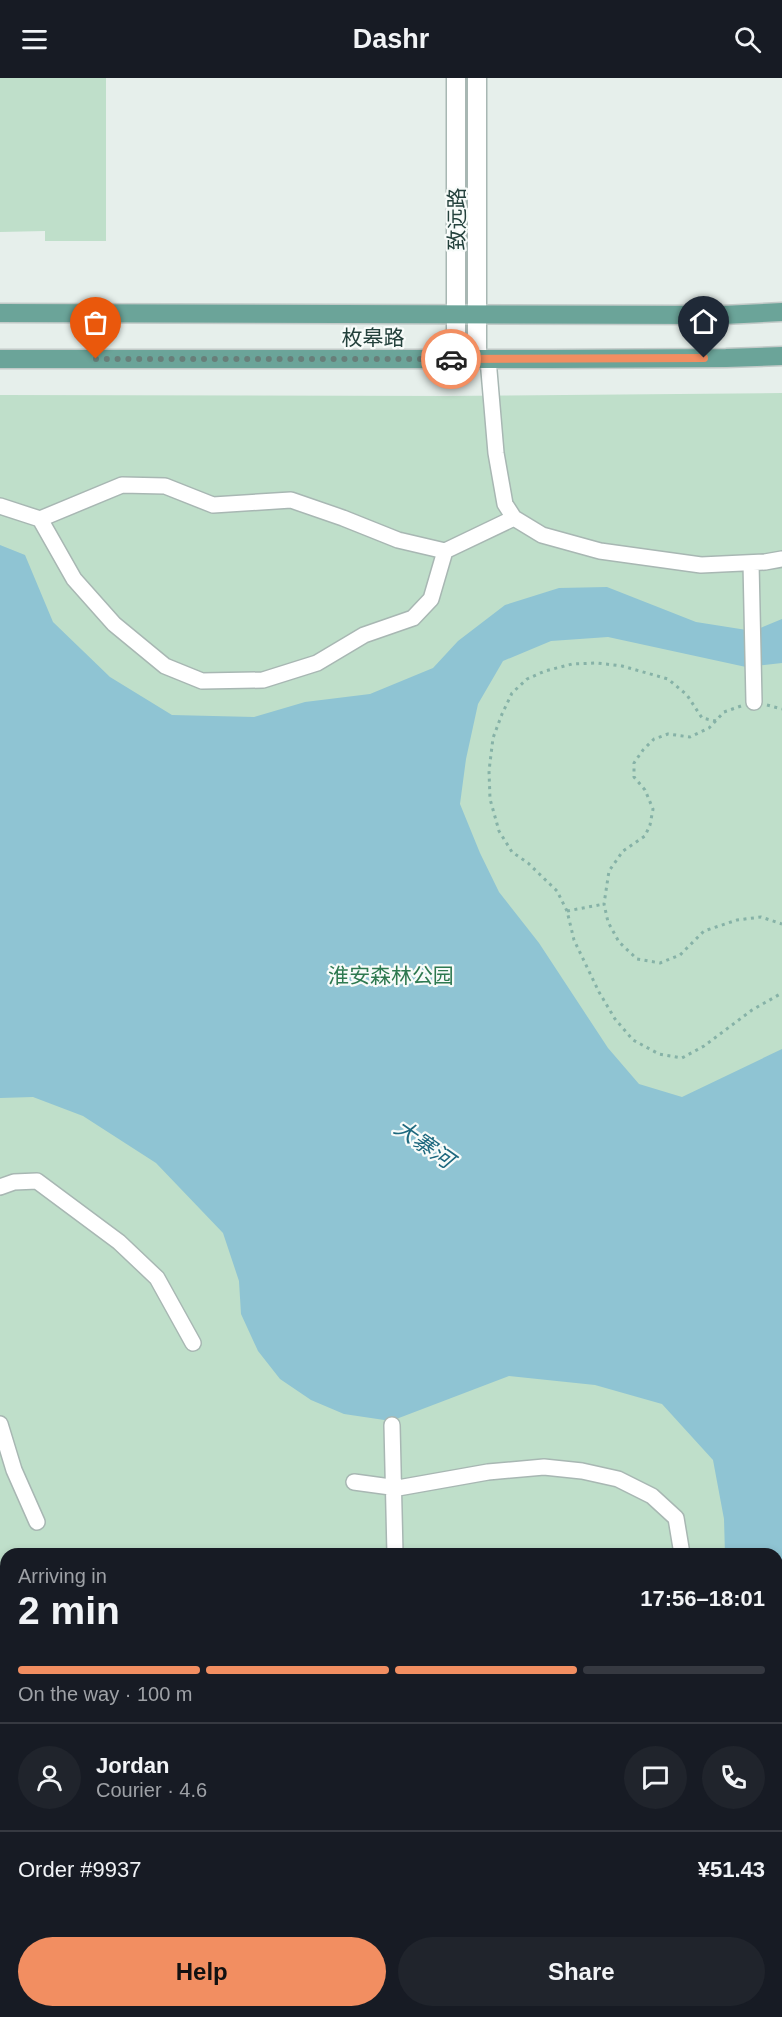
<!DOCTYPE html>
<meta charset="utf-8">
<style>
:root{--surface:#171b24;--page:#20242c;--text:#f1f3f6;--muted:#9ea1a6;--line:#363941;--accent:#f28e61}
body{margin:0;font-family:Helvetica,"Noto Sans SC",sans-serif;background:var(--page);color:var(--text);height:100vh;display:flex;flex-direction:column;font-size:22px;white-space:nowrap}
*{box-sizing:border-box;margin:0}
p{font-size:20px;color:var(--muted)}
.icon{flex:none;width:33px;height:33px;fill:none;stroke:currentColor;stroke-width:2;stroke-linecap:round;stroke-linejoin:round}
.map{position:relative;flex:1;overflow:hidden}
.side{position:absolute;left:0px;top:1470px;width:783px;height:470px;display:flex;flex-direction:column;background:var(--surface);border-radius:18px 18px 0 0;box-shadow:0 3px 9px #0003}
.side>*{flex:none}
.pin{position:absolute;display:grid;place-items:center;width:51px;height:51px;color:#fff;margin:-62px -26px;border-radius:50% 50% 50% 0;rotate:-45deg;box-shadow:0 0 6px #0007}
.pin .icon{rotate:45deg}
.courier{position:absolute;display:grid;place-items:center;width:60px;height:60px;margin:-30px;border:4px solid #f28e61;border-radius:50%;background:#fff;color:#222;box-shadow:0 2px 8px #0007}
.headline em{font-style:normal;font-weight:700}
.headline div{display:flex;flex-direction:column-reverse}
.headline{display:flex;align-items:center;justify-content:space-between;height:102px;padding:0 18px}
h1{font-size:39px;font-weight:700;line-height:45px}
.bar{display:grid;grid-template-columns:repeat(4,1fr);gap:9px 6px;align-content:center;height:72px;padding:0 18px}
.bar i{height:8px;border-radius:4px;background:var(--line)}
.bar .active{background:var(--accent)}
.bar p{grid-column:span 4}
.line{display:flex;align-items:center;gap:15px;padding:0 18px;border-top:2px solid var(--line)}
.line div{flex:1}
.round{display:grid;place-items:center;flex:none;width:63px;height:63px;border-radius:32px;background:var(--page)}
.button{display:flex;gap:12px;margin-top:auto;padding:12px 18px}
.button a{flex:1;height:69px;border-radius:36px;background:var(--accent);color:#111;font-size:24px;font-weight:700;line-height:69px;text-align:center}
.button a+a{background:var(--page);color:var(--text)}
header{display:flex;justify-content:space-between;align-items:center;height:78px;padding:0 18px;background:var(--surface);font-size:27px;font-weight:700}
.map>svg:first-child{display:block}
.green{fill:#bfdfca}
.water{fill:#8fc4d3}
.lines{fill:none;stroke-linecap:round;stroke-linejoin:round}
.pedestrian-casing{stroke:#a8b7b3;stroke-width:18}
.tertiary-casing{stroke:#a8b7b3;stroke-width:21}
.primary-casing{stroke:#c2cac8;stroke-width:21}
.path{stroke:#86b2a7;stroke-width:3;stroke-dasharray:3 4.5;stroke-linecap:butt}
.pedestrian{stroke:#fff;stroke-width:15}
.tertiary{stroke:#fff;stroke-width:18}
.primary{stroke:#6ba499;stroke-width:18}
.tram{stroke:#5f7c77;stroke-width:1.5}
.done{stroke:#687e79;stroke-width:6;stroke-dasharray:0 10.8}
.route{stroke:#f28e61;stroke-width:8}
.labels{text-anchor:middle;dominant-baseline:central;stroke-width:4.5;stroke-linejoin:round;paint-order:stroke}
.street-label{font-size:21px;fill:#24413c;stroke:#f7fbf9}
.park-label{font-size:21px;fill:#2e7950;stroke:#f7fbf9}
.water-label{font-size:22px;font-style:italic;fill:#1d687e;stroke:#f7fbf9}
</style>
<header><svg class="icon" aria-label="menu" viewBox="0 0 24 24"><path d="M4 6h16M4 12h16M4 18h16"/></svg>Dashr<svg class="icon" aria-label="search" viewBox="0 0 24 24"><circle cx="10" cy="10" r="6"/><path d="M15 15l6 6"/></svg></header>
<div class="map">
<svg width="782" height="1939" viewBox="0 0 782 1939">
<rect width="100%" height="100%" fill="#e6efeb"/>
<path class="green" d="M 0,0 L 106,0 L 106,163 L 45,163 L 45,153 L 0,154 Z
M 782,315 L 782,1939 L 472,1939 L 466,1934 L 777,1934 L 777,1476 L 6,1476 L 6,1516 L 0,1510 L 0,317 L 445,318 Z"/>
<path class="water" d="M 0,467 L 25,477 L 53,544 L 110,599 L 172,637 L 254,639 L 305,624 L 370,616 L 433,590 L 458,563 L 505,527 L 559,510 L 607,509 L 696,544 L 753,553 L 782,541 L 782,585 L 746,589 L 608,559 L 551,563 L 503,583 L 478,626 L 466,681 L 460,726 L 480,775 L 499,814 L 539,865 L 608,970 L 639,1006 L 682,1019 L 782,971 L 782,1563 L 777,1560 L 777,1476 L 725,1476 L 724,1441 L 713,1382 L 662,1326 L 595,1307 L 509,1298 L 391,1343 L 344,1336 L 311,1322 L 280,1301 L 258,1273 L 241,1236 L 239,1203 L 223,1155 L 156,1085 L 83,1038 L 33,1019 L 0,1020 Z"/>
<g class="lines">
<g class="pedestrian-casing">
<path id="pedestrian" d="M 488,281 L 496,375 L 505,426 L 514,440 L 542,457 L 600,473 L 701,487 L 765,484 L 782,481
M 0,428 L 40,441 L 122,407 L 165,408 L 213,427 L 291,422 L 343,440 L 398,462 L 445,473 L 514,440
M 40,441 L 74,501 L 114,546 L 165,588 L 202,603 L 263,602 L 317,585 L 364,557 L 413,540 L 431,521 L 445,473
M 751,485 L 754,624
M 0,1109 L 14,1104 L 37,1103 L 119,1164 L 157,1200 L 193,1265
M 0,1346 L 14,1392 L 37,1444
M 392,1347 L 395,1476
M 354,1404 L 398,1410 L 488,1394 L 544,1389 L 582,1393 L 618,1401 L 652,1418 L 676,1440 L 682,1476
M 777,1640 L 782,1643
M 777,1780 L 782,1781"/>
</g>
<g class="tertiary-casing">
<path id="tertiary" d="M 456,281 L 456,0
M 477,281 L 477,0"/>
</g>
<g class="primary-casing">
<path id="primary" d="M 0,235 L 723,237 L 782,234
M 0,281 L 552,281 L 726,280 L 782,278
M 0,1574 L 6,1580
M 0,1628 L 6,1633
M 331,1934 L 337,1939
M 388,1934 L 394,1939"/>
</g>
<path class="path" d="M 767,627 L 782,631
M 741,628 L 724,634 L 709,650 L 690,659 L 668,656 L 654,661 L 643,672 L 634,685 L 634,699 L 645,712 L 653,731 L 650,747 L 645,758 L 623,773 L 609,793 L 604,826 L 608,844 L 619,864 L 637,881 L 660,885 L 680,877 L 704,853 L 737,842 L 761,839 L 782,846
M 716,643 L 702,640 L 687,617 L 668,601 L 622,588 L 597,585 L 572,586 L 545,593 L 527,601 L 512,615 L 502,636 L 493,660 L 489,693 L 490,721 L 499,753 L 512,774 L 528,785 L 557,813 L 567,833 L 574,862 L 599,914 L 615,941 L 633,962 L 659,976 L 682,980 L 704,968 L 752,932 L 782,915
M 567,833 L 604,826"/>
<use href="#pedestrian" class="pedestrian"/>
<use href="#tertiary" class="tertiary"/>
<use href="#primary" class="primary"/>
<path class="tram" d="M 0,1585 L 6,1590
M 0,1616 L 6,1622
M 346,1934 L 352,1939
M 378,1934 L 384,1939"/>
</g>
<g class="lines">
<path class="done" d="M 96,281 L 451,281"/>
<path class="route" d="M 451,281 L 704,280"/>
</g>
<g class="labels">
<g class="street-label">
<text transform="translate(456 141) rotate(-90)">致远路</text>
<text x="373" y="259">枚皋路</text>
</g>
<g class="park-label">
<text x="391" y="897">淮安森林公园</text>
</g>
<g class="water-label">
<text transform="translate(424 1066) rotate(35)">大寨河</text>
</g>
</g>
</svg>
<div class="pin" style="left:96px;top:281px;background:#ea580c"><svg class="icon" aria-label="bag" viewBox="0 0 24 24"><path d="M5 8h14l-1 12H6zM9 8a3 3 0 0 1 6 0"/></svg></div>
<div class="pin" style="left:704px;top:280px;background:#1f2937"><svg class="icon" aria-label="home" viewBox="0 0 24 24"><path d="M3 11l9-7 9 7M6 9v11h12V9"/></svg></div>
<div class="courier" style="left:451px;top:281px"><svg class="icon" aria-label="car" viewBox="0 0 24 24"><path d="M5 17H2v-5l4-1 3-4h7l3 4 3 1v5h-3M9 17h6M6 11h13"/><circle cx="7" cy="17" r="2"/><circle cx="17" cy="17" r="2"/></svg></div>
<section class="side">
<div class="headline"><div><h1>2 min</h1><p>Arriving in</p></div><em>17:56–18:01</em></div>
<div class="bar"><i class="active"></i><i class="active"></i><i class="active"></i><i></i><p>On the way · 100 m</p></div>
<div class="line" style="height:108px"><a class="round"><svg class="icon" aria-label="person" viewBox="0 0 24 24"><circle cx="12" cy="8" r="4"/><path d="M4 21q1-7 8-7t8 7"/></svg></a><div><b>Jordan</b><p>Courier · 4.6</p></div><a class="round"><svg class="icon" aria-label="chat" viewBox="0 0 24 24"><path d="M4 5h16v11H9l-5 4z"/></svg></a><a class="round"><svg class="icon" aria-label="phone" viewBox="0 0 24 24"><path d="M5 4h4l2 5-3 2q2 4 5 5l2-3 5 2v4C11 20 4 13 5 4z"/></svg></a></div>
<div class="line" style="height:78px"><div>Order #9937</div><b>¥51.43</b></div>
<div class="button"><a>Help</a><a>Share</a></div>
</section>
</div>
